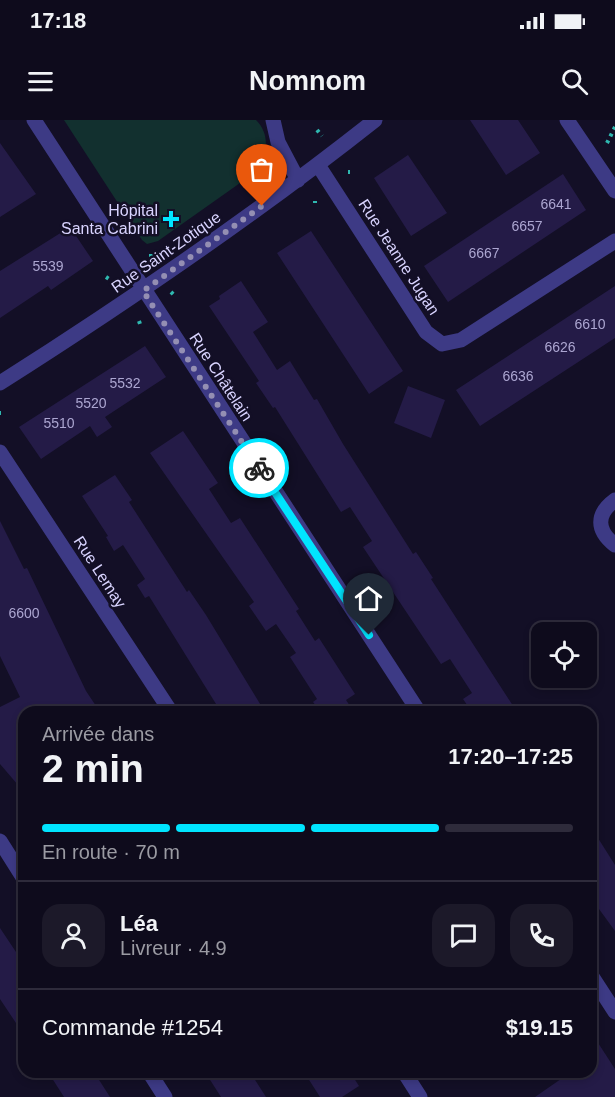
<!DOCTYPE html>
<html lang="fr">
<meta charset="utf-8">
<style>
:root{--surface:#0e0b1c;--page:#1c1929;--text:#f1f3f6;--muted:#9b9ba3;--line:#2e2b3b;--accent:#00e5ff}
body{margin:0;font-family:Arial,sans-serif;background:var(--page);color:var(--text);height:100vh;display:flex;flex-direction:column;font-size:22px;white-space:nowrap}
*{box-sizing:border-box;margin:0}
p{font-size:20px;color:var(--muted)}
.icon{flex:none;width:33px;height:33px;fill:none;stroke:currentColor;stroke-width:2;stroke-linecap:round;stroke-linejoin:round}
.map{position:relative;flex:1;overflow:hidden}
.side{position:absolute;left:18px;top:586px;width:579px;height:372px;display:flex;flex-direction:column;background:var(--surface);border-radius:18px;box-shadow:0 3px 9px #0003,0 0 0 2px var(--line)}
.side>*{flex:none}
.fabs{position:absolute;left:531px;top:502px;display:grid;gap:12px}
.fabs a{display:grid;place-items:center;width:66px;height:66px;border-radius:12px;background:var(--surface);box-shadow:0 3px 9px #0003,0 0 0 2px var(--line);font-size:30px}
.pin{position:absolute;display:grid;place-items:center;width:51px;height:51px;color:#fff;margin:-62px -26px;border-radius:50% 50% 50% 0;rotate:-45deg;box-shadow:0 0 6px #0007}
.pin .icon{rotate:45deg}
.courier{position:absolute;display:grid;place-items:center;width:60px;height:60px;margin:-30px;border:4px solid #00e5ff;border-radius:50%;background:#fff;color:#222;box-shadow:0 2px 8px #0007}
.summary em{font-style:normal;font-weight:700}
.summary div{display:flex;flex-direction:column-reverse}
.summary{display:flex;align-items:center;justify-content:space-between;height:102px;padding:0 24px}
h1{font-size:39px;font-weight:700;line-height:45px}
.bar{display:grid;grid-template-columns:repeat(4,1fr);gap:9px 6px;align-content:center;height:72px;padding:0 24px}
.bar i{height:8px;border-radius:4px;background:var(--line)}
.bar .active{background:var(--accent)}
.bar p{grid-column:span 4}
.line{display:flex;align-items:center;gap:15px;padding:0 24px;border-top:2px solid var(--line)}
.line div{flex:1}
.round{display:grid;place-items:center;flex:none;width:63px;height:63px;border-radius:18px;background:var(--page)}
.status{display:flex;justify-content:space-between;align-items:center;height:42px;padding:0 30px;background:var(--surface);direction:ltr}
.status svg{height:16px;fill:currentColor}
header{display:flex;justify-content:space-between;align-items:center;height:78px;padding:0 24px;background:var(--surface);font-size:27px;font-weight:700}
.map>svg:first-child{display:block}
.green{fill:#12302f}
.building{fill:#241b47}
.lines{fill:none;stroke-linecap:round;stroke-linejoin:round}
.path{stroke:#2fb8b0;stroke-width:4;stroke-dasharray:3 4.5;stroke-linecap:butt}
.minor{stroke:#3d3a85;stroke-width:15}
.done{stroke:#948fb3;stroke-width:6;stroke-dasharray:0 10.8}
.route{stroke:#00e5ff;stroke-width:8}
.poi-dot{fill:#00e5ff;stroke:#130f26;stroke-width:2}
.labels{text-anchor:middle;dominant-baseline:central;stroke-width:5;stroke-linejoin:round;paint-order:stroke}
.number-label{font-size:14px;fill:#aca6d1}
.poi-label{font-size:16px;fill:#d9d4ff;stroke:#130f26;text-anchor:end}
.street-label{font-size:16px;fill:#d9d4ff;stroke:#130f26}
</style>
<div class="status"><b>17:18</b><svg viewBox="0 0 49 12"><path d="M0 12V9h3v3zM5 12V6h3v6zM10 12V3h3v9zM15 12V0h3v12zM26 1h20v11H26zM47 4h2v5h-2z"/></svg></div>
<header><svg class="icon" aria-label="menu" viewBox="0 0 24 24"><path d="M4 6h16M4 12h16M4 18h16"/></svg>Nomnom<svg class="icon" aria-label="search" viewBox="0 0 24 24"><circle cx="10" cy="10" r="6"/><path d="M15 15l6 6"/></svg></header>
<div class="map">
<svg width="615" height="977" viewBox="0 0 615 977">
<rect width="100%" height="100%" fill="#130f26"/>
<path class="green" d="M 64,0 L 256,0 C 270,14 267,32 260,49 L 158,121 L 147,124 L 142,120 Z"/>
<path class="building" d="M 470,0 L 518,0 L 540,33 L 506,55 Z
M 0,23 L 36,74 L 0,97 Z
M 408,35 L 447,93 L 411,116 L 374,58 Z
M 563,54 L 586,90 L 448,182 L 424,146 Z
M 70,107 L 93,141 L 51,170 L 48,166 L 0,198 L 0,151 Z
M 311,111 L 403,251 L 369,274 L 277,133 Z
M 241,161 L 268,202 L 253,212 L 277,250 L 290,241 L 314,280 L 317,279 L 343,324 L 413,434 L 416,432 L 433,458 L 431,459 L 517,592 L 472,592 L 463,579 L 472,573 L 450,539 L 441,544 L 363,427 L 372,421 L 350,387 L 341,392 L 275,287 L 273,288 L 256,263 L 259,261 L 209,186 L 220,179 L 219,176 Z
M 615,166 L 615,218 L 480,306 L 456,270 Z
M 145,226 L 166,257 L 105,297 L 112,307 L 97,317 L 90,306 L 41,339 L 19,307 Z
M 408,266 L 445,280 L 431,318 L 394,303 Z
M 183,311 L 218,363 L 209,369 L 231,403 L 240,398 L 299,489 L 296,491 L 315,521 L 319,518 L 355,574 L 346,580 L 354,592 L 321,592 L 313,582 L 317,579 L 290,537 L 296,533 L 276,504 L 266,511 L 249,486 L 254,482 L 150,333 Z
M 115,355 L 132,380 L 129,382 L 187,472 L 189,470 L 206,495 L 265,592 L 221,592 L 149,476 L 145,478 L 137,465 L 145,459 L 123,425 L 114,431 L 106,417 L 108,416 L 82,376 Z
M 0,401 L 24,449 L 27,448 L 86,571 L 100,592 L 24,592 L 24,672 L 0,644 L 0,587 L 20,577 L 0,536 Z
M 591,707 L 615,745 L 615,811 L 591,778 Z
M 0,808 L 24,844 L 24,915 L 0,879 Z
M 591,912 L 615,949 L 615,977 L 535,977 L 571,952 L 591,952 Z
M 48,952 L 94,952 L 110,977 L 64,977 Z
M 205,952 L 250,952 L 266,977 L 221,977 Z
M 304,952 L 350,952 L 359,966 L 342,977 L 320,977 Z"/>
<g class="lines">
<path class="path" d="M 317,10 L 322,16
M 607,23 L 615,7
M 348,52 L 350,52
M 315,83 L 315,81
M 151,137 L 151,131
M 106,157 L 109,159
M 171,172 L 176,177
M 139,201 L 140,204
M 0,293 L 1,293"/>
<path class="minor" d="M 34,0 L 419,592
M 273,0 L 278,22 L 298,60
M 567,0 L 615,71
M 318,45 L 426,212 L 442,224 L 461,220 L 615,121
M 0,263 C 129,181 255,95 375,0
M 0,332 L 171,592
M 615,380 C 596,394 596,410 615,425
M 0,721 L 24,759
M 591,855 L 615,892
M 149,952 L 165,977
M 404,952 L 420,977"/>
</g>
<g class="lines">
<path class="done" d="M 259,348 L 143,171 L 262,86"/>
<path class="route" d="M 259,348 L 369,515"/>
</g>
<path class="poi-dot" d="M168 90h6v6h6v6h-6v6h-6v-6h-6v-6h6z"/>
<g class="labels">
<g class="number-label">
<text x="556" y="84">6641</text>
<text x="527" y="106">6657</text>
<text x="484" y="133">6667</text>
<text x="48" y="146">5539</text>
<text x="590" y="204">6610</text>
<text x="560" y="227">6626</text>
<text x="518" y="256">6636</text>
<text x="125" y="263">5532</text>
<text x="91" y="283">5520</text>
<text x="59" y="303">5510</text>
<text x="24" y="493">6600</text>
</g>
<g class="poi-label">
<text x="158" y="90">Hôpital<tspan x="158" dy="18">Santa Cabrini</tspan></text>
</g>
<g class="street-label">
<text transform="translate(166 132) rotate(-35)">Rue Saint-Zotique</text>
<text transform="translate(399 137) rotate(57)">Rue Jeanne Jugan</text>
<text transform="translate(221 257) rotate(57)">Rue Châtelain</text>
<text transform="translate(100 452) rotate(57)">Rue Lemay</text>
</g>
</g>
</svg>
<div class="fabs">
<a><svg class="icon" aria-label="locate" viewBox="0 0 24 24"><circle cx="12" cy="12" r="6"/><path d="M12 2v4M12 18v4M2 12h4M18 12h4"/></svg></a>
</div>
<div class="pin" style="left:262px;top:86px;background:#ea580c"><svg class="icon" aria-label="bag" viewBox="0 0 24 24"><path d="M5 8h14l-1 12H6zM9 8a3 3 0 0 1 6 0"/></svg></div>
<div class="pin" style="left:369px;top:515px;background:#1f2937"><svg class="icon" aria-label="home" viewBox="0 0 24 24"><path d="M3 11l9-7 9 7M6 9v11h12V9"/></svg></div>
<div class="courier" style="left:259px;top:348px"><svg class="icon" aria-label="bike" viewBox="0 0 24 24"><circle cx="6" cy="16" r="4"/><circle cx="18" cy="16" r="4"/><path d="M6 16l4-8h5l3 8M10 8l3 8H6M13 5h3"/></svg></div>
<section class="side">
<div class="summary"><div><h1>2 min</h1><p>Arrivée dans</p></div><em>17:20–17:25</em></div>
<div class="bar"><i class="active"></i><i class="active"></i><i class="active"></i><i></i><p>En route · 70 m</p></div>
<div class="line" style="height:108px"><a class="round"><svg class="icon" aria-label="person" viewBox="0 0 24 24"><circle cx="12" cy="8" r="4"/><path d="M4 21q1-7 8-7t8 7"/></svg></a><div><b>Léa</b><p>Livreur · 4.9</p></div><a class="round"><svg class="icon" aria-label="chat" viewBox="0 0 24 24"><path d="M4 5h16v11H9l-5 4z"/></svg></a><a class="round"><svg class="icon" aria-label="phone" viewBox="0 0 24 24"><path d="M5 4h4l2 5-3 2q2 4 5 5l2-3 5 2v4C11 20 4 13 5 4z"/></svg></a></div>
<div class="line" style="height:78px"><div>Commande #1254</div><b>$19.15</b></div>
</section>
</div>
